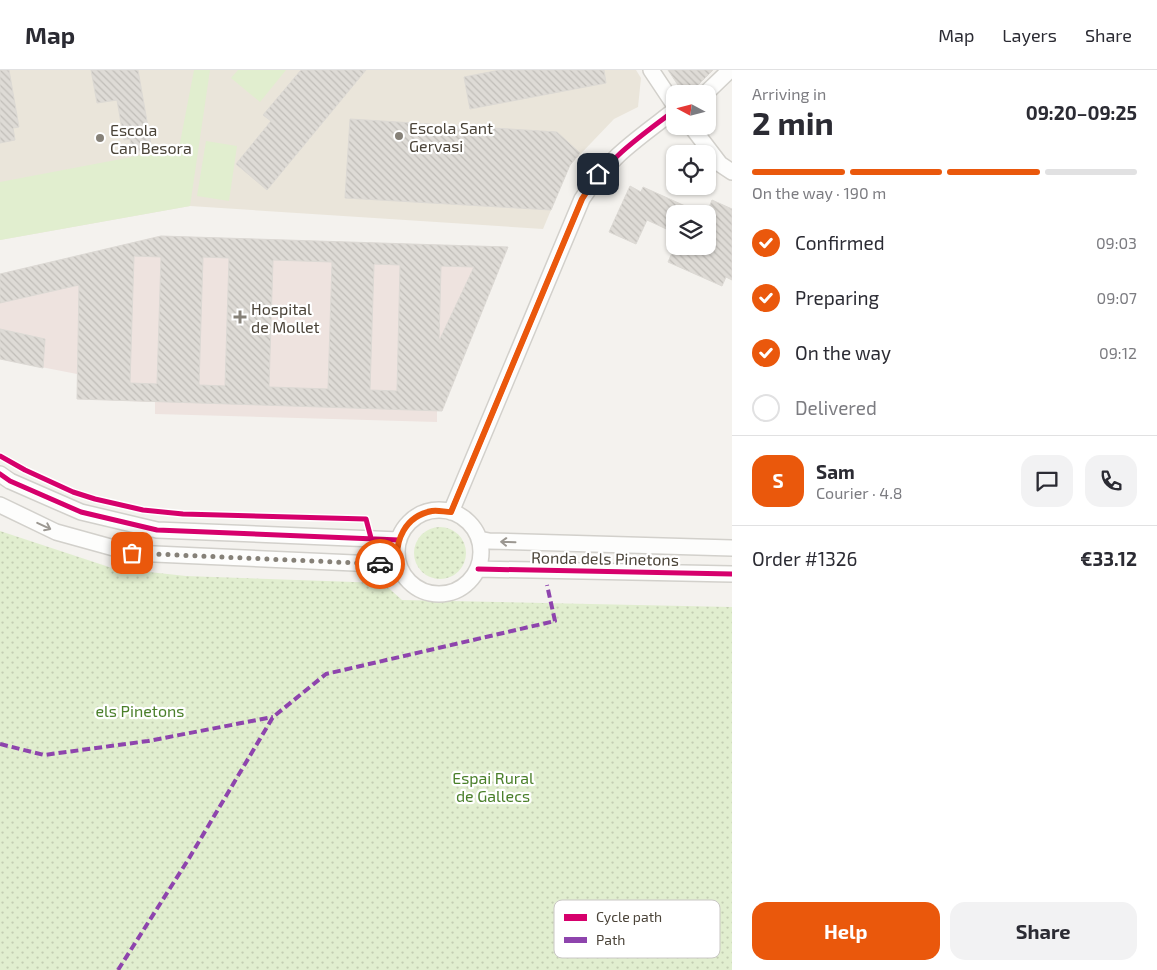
<!DOCTYPE html>
<meta charset="utf-8">
<style>
:root{--surface:#fff;--page:#f2f2f3;--text:#2b2b33;--muted:#7c7c81;--line:#e1e1e2;--accent:#ea580c}
body{margin:0;font-family:"Exo 2",sans-serif;background:var(--page);color:var(--text);height:100vh;display:flex;flex-direction:column;font-size:19px;white-space:nowrap}
*{box-sizing:border-box;margin:0}
p{font-size:16px;color:var(--muted)}
.icon{flex:none;width:28px;height:28px;fill:none;stroke:currentColor;stroke-width:2;stroke-linecap:round;stroke-linejoin:round}
.map{position:relative;flex:1;overflow:hidden}
.details{display:flex;flex-direction:column;background:var(--surface);width:425px}
.details>*{flex:none}
.needle{width:32px;rotate:277deg}
.buttons{position:absolute;left:666px;top:15px;display:grid;gap:10px}
.buttons a{display:grid;place-items:center;width:50px;height:50px;border-radius:10px;background:var(--surface);box-shadow:0 1px 4px #0004;font-size:25px}
.pin{position:absolute;display:grid;place-items:center;width:42px;height:42px;color:#fff;margin:-21px;border-radius:10px;box-shadow:0 2px 8px #0006}
.courier{position:absolute;display:grid;place-items:center;width:50px;height:50px;margin:-25px;border:4px solid #ea580c;border-radius:50%;background:#fff;color:#222;box-shadow:0 1px 6px #0007}
.overview em{font-style:normal;font-weight:700}
.overview div{display:flex;flex-direction:column-reverse}
.overview{display:flex;align-items:center;justify-content:space-between;height:85px;padding:0 20px}
h1{font-size:32px;font-weight:700;line-height:38px}
.bar{display:grid;grid-template-columns:repeat(4,1fr);gap:8px 5px;align-content:center;height:60px;padding:0 20px}
.bar i{height:6px;border-radius:4px;background:var(--line)}
.bar .current{background:var(--accent)}
.bar p{grid-column:span 4}
.line{display:flex;align-items:center;gap:12px;padding:0 20px;border-top:1px solid var(--line)}
.line div{flex:1}
.round{display:grid;place-items:center;flex:none;width:52px;height:52px;border-radius:15px;background:var(--page)}
ol{padding:0 20px;list-style:none}
li{display:flex;align-items:center;gap:15px;height:55px}
li p{margin-inline-start:auto}
li .icon{padding:5px;border-radius:50%;background:var(--accent);color:#fff;stroke-width:4}
li:last-child{color:var(--muted)}
li i{width:28px;height:28px;border:2px solid var(--line);border-radius:50%}
.cta{display:flex;gap:10px;margin-top:auto;padding:10px 20px}
.cta a{flex:1;height:58px;border-radius:15px;background:var(--accent);color:#fff;font-size:20px;font-weight:700;line-height:58px;text-align:center}
.cta a+a{background:var(--page);color:var(--text)}
header{display:flex;align-items:center;gap:30px;box-sizing:border-box;height:70px;padding:0 25px;background:var(--surface);border-bottom:1px solid var(--line)}
header strong{font-size:24px}
nav{display:flex;gap:28px;margin-inline-start:auto;font-size:18px}
main{display:flex;flex:1;min-height:0}
.map>svg:first-child{display:block}
.education{fill:#eae5da}
.medical{fill:#eee3df}
.grass{fill:#e1eecf}
.park{fill:url(#park-dots)}
.building{fill:url(#building-back-hatch);stroke:#dcd9d4;fill-rule:evenodd}
.lines{fill:none;stroke-linecap:round;stroke-linejoin:round}
.street-casing{stroke:#d2d0cb;stroke-width:18}
.street{stroke:#fdfdfc;stroke-width:15}
.quiet{stroke:#8e44ad;stroke-width:4;stroke-dasharray:8 4;stroke-linecap:butt}
.cycleway-casing{stroke:#fff;stroke-width:8}
.cycleway{stroke:#d6006c;stroke-width:5}
.oneway{stroke:#9b9791}
.done{stroke:#868178;stroke-width:5;stroke-dasharray:0 9}
.route{stroke:#ea580c;stroke-width:6}
.poi-dot{fill:#868178;stroke:#fff;stroke-width:2}
.labels{text-anchor:middle;dominant-baseline:central;stroke-width:4.5;stroke-linejoin:round;paint-order:stroke}
.poi-label{font-size:16px;fill:#4b4439;stroke:#fff;text-anchor:start}
.street-label{font-size:16px;fill:#4b4439;stroke:#fff}
.park-label{font-size:16px;fill:#4a7f2a;stroke:#fff}
.key{fill:#fff;stroke:#c9c7c4;stroke-width:1}
.key-label{font-size:14px;fill:#4b4439}
</style>
<header>
<strong>Map</strong>
<nav><a>Map</a><a>Layers</a><a>Share</a></nav>
</header>
<main>
<div class="map">
<svg width="732" height="900" viewBox="0 0 732 900">
<defs>
<pattern id="park-dots" width="8" height="8" patternUnits="userSpaceOnUse" patternTransform="scale(1.25)"><rect width="8" height="8" fill="#e1eecf"/><path d="M2 2h.1M6 6h.1" fill="none" stroke="#c3cdb2" stroke-width="1.8" stroke-linecap="round"/></pattern>
<pattern id="building-back-hatch" width="6" height="6" patternUnits="userSpaceOnUse" patternTransform="scale(1.25)"><rect width="6" height="6" fill="#dedbd6"/><path d="M-1 5l2 2M0 0l6 6M5-1l2 2" fill="none" stroke="#c0bdb8"/></pattern>
</defs>
<rect width="100%" height="100%" fill="#f4f2ee"/>
<path class="education" d="M 0,0 L 636,0 L 641,8 L 638,37 L 614,49 L 570,95 L 543,159 L 190,136 L 0,170 Z"/>
<path class="medical" d="M 161,166 L 508,177 L 442,341 L 437,340 L 437,352 L 155,344 L 155,332 L 77,329 L 77,304 L 0,289 L 0,204 Z"/>
<path class="grass" d="M 194,0 L 210,0 L 190,136 L 0,170 L 0,112 L 179,78 Z
M 238,0 L 286,0 L 260,32 L 231,8 Z
M 206,71 L 237,76 L 229,131 L 197,126 Z"/>
<path class="park" d="M414 483a26 26 0 1 1 52 0a26 26 0 1 1-52 0Z
M 0,461 L 112,498 L 186,506 L 383,513 L 402,530 L 732,537 L 732,900 L 0,900 Z"/>
<path class="building" d="M 0,0 L 9,0 L 19,57 L 13,58 L 15,70 L 0,73 Z
M 91,0 L 138,0 L 152,80 L 132,83 L 130,69 L 124,70 L 117,30 L 97,33 Z
M 301,0 L 366,0 L 267,120 L 236,94 L 271,51 L 263,45 Z
M 500,0 L 604,0 L 606,13 L 470,39 L 464,7 Z
M 668,0 L 713,0 L 689,24 L 684,24 Z
M 350,49 L 557,62 L 580,83 L 570,95 L 551,140 L 345,128 Z
M 630,116 L 641,122 L 643,117 L 703,144 L 675,144 L 675,163 L 647,150 L 636,174 L 609,162 Z
M 712,130 L 732,139 L 732,210 L 726,207 L 722,216 L 668,192 L 675,176 L 708,176 L 708,140 Z
M 161,166 L 442,175 L 508,177 L 442,341 L 77,329 L 79,215 L 0,233 L 0,204 ZM 134,186 L 161,187 L 157,314 L 130,313 ZM 203,187 L 229,188 L 225,316 L 199,315 ZM 273,190 L 332,192 L 328,319 L 269,317 ZM 374,194 L 400,195 L 397,321 L 370,320 ZM 441,196 L 474,197 L 439,271 Z
M 0,259 L 45,269 L 43,298 L 0,289 Z"/>
<g class="lines">
<g class="street-casing">
<path id="street" d="M 651,0 L 675,36
M 705,24 L 730,0
M 691,56 L 720,94 L 732,102
M 0,404 L 10,411 L 81,442 L 157,460 L 399,470
M 0,435 L 56,462 L 132,483 L 399,495
M397 482a42 42 0 1 1 84 0a42 42 0 1 1-84 0Z
M 451,442 L 582,129 C 609,87 636,70 675,40
M 479,469 L 489,471 L 732,478
M 478,499 L 732,504"/>
</g>
<use href="#street" class="street"/>
<path class="quiet" d="M 0,674 L 44,685 L 148,671 L 273,647
M 118,900 L 188,790 L 273,647 L 326,604 L 555,551 L 547,515"/>
<g class="cycleway-casing">
<path id="cycleway" d="M 0,386 L 25,400 L 73,422 L 95,429 L 143,440 L 183,444 L 366,449 L 371,468
M 0,404 L 10,411 L 81,442 L 157,460 L 399,470
M 451,442 L 582,129 C 609,87 636,70 675,40
M 478,499 L 732,504"/>
</g>
<use href="#cycleway" class="cycleway"/>
</g>
<defs><path id="oneway-shaft" d="M-6 0H5M1.5-3L5.5 0L1.5 3" fill="none" stroke-width="1.6" stroke-linecap="round" stroke-linejoin="round" transform="scale(1.25)"/></defs>
<g class="oneway">
<use href="#oneway-shaft" transform="translate(44 456) rotate(25)"/>
<use href="#oneway-shaft" transform="translate(508 472) rotate(-178)"/>
</g>
<g class="lines">
<path class="done" d="M 132,483 L 380,494"/>
<path class="route" d="M 380,494 L 398,495 C 394,471 405,446 432,441 C 438,440 445,442 451,442 L 582,129 L 598,104"/>
</g>
<g class="poi-dot">
<circle cx="399" cy="66" r="5"/>
<circle cx="100" cy="68" r="5"/>
<path d="M237.5 239.5h5v5h5v5h-5v5h-5v-5h-5v-5h5z"/>
</g>
<g class="labels">
<g class="poi-label">
<text x="409" y="57">Escola Sant<tspan x="409" dy="18">Gervasi</tspan></text>
<text x="110" y="59">Escola<tspan x="110" dy="18">Can Besora</tspan></text>
<text x="251" y="238">Hospital<tspan x="251" dy="18">de Mollet</tspan></text>
</g>
<g class="street-label">
<text transform="translate(605 488) rotate(1)">Ronda dels Pinetons</text>
</g>
<g class="park-label">
<text x="140" y="640">els Pinetons</text>
<text x="493" y="707">Espai Rural<tspan x="493" dy="18">de Gallecs</tspan></text>
</g>
</g>
<rect x="554" y="830" width="166" height="58" rx="8" class="key"/>
<rect x="564" y="844" width="23" height="7" fill="#d6006c"/>
<rect x="564" y="867" width="23" height="6" fill="#8e44ad"/>
<g class="key-label">
<text x="596" y="852">Cycle path</text>
<text x="596" y="875">Path</text>
</g>
</svg>
<div class="buttons">
<a><svg class="needle" viewBox="-14 -14 28 28"><path d="M0-13l5 13h-10z" fill="#e53935"/><path d="M0 13l5-13h-10z" fill="#7c7c81"/></svg></a>
<a><svg class="icon" aria-label="locate" viewBox="0 0 24 24"><circle cx="12" cy="12" r="6"/><path d="M12 2v4M12 18v4M2 12h4M18 12h4"/></svg></a>
<a><svg class="icon" aria-label="layers" viewBox="0 0 24 24"><path d="M12 4l9 5-9 5-9-5zM3 14l9 5 9-5"/></svg></a>
</div>
<div class="pin" style="left:132px;top:483px;background:#ea580c"><svg class="icon" aria-label="bag" viewBox="0 0 24 24"><path d="M5 8h14l-1 12H6zM9 8a3 3 0 0 1 6 0"/></svg></div>
<div class="pin" style="left:598px;top:104px;background:#1f2937"><svg class="icon" aria-label="home" viewBox="0 0 24 24"><path d="M3 11l9-7 9 7M6 9v11h12V9"/></svg></div>
<div class="courier" style="left:380px;top:494px"><svg class="icon" aria-label="car" viewBox="0 0 24 24"><path d="M5 17H2v-5l4-1 3-4h7l3 4 3 1v5h-3M9 17h6M6 11h13"/><circle cx="7" cy="17" r="2"/><circle cx="17" cy="17" r="2"/></svg></div>
</div>
<section class="details">
<div class="overview"><div><h1>2 min</h1><p>Arriving in</p></div><em>09:20–09:25</em></div>
<div class="bar"><i class="current"></i><i class="current"></i><i class="current"></i><i></i><p>On the way · 190 m</p></div>
<ol>
<li><svg class="icon" aria-label="check" viewBox="0 0 24 24"><path d="M5 12l5 5 9-10"/></svg>Confirmed<p>09:03</p></li>
<li><svg class="icon" aria-label="check" viewBox="0 0 24 24"><path d="M5 12l5 5 9-10"/></svg>Preparing<p>09:07</p></li>
<li><svg class="icon" aria-label="check" viewBox="0 0 24 24"><path d="M5 12l5 5 9-10"/></svg>On the way<p>09:12</p></li>
<li><i></i>Delivered</li>
</ol>
<div class="line" style="height:90px"><b class="round" style="background:var(--accent);color:#fff">S</b><div><b>Sam</b><p>Courier · 4.8</p></div><a class="round"><svg class="icon" aria-label="chat" viewBox="0 0 24 24"><path d="M4 5h16v11H9l-5 4z"/></svg></a><a class="round"><svg class="icon" aria-label="phone" viewBox="0 0 24 24"><path d="M5 4h4l2 5-3 2q2 4 5 5l2-3 5 2v4C11 20 4 13 5 4z"/></svg></a></div>
<div class="line" style="height:65px"><div>Order #1326</div><b>€33.12</b></div>
<div class="cta"><a>Help</a><a>Share</a></div>
</section>
</main>
